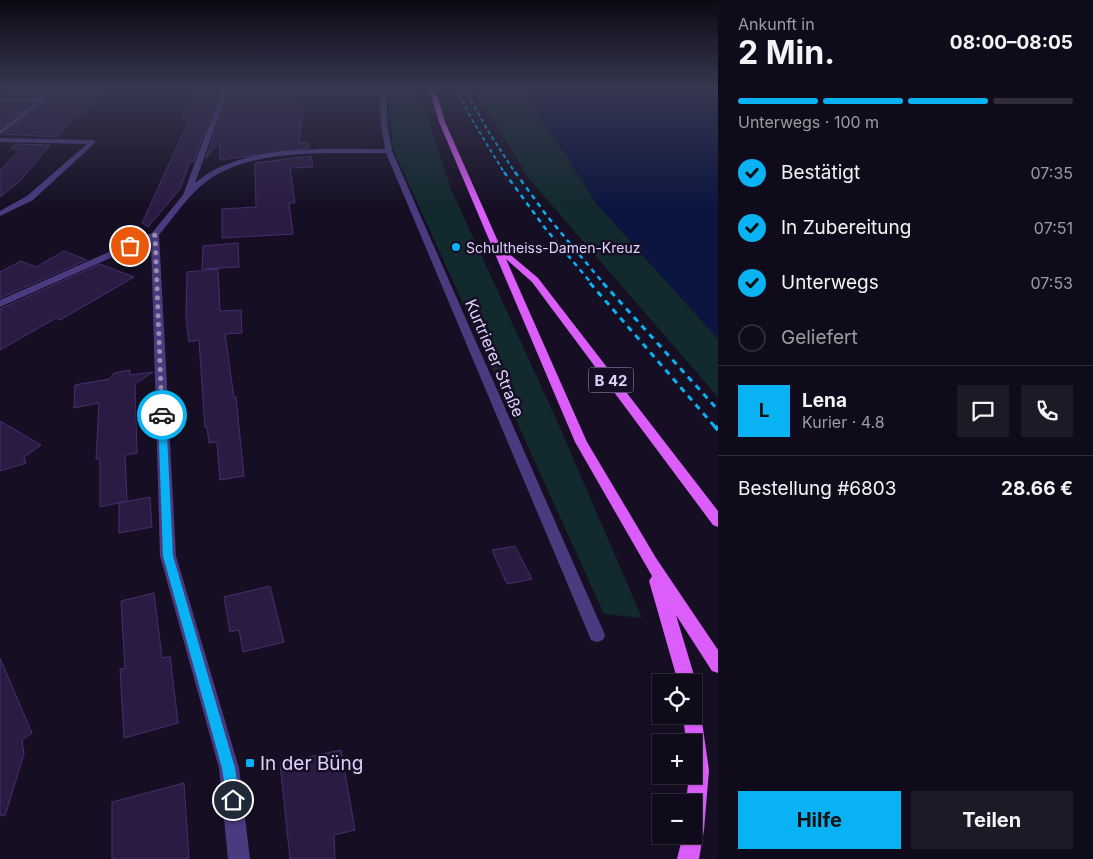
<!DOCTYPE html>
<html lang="de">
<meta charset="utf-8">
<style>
:root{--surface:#100b1a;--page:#1e1927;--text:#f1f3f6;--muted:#9c9ba2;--line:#302b39;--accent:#08b2f3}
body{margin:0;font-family:Inter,sans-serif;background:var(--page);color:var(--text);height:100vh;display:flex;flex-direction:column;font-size:19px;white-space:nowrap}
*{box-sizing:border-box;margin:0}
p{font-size:16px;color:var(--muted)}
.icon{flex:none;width:28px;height:28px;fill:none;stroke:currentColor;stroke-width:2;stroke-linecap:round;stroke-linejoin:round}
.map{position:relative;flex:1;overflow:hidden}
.sheet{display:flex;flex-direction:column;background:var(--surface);width:375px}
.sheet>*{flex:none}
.tools{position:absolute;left:652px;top:674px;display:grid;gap:10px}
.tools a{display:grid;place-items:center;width:50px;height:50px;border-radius:0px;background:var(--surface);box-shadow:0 1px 4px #0004,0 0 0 1px var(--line);font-size:25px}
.pin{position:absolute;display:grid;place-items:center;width:42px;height:42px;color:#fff;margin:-21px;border:2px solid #fff;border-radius:50%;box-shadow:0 1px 5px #0007}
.courier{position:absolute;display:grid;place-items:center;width:50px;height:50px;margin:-25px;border:4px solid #08b2f3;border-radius:50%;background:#fff;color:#222;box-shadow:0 1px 6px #0007}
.head em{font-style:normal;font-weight:700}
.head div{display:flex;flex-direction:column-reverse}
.head{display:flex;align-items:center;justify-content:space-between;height:85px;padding:0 20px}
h1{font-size:32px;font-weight:700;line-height:38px}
.bar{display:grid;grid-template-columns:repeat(4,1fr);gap:8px 5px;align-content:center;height:60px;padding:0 20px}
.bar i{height:6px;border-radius:4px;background:var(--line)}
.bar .current{background:var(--accent)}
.bar p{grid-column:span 4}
.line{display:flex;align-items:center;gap:12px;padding:0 20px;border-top:1px solid var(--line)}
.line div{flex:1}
.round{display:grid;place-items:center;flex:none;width:52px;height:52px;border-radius:0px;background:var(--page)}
ol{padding:0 20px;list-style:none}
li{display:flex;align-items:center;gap:15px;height:55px}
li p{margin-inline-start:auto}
li .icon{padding:5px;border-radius:50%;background:var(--accent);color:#111;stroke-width:4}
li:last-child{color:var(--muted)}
li i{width:28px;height:28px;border:2px solid var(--line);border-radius:50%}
.cta{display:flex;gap:10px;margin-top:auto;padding:10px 20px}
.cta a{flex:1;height:58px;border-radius:0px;background:var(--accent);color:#111;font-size:20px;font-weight:700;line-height:58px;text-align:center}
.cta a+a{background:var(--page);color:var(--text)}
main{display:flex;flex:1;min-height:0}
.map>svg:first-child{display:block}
.green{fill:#12292d}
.water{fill:#0b153f}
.building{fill:#2b1b43;stroke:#462e6e}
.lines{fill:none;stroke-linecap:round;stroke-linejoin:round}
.street{fill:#4a3b80;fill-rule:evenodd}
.primary{fill:#db5dfa;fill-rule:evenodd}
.rail-far3{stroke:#08b2f3;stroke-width:2;stroke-dasharray:4 3;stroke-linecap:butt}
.rail-far2{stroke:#08b2f3;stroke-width:2.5;stroke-dasharray:5 4.5;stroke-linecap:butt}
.rail-far1{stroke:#08b2f3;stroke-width:3;stroke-dasharray:6 5.5;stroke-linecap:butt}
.rail{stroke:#08b2f3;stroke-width:4.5;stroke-dasharray:9 7;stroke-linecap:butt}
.route{fill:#08b2f3}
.done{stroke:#998eb1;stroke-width:5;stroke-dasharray:0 9}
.poi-dot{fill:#08b2f3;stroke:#160f23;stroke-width:2}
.labels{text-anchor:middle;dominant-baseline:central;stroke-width:5;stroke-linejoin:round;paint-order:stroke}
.far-poi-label{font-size:14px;fill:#dfd2fe;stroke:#160f23;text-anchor:start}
.shield{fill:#160f23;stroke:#a398bc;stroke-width:1}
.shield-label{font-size:15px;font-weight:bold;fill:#dfd2fe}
.street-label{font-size:16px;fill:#dfd2fe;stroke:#160f23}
.near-poi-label{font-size:19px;fill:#dfd2fe;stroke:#160f23;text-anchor:start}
</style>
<main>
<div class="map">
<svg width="718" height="859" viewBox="0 0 718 859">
<rect width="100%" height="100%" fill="#160f23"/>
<path class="green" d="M 388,88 L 418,88 L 451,189 L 558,423 L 642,618 L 604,614 L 393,149 Z
M 474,88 L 522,88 L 597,204 L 718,339 L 718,397 L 529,179 Z"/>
<path class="water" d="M 523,88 L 718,88 L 718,339 L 597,204 Z"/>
<path class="building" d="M 9,88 L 38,88 L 37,96 L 8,96 Z
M 48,88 L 104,88 L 79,116 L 75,116 L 57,137 L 4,134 L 45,102 Z
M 192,88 L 221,88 L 194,161 L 190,161 L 180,189 L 148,227 L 142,223 L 190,118 L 181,118 L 190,100 Z
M 227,98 L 300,98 L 298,108 L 303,108 L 299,143 L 308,142 L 309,148 L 220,160 L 219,142 L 206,158 Z
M 3,104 L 31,104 L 0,128 L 0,106 Z
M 15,144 L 50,145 L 20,181 L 0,197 L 0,171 L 20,149 L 11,149 Z
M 311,156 L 313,167 L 290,168 L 295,203 L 289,203 L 293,234 L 222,238 L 222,209 L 256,207 L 255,163 Z
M 238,243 L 239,267 L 202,269 L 203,246 Z
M 64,251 L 87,260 L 0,298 L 0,272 L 21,261 L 36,267 Z
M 100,264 L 134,277 L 60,320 L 56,318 L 0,350 L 0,309 Z
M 218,269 L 220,311 L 241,310 L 242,333 L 225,334 L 234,398 L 236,397 L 244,476 L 220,480 L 217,442 L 209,443 L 207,427 L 205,428 L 199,340 L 189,342 L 186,318 L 187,272 Z
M 130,370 L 130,375 L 153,372 L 135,384 L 137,453 L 125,455 L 127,501 L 100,507 L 100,459 L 96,459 L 99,403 L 74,408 L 75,385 L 109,379 L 114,373 Z
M 0,421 L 41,445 L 24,457 L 26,463 L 0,471 Z
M 150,497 L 152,527 L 119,533 L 119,503 Z
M 515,546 L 532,579 L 507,584 L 492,550 Z
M 270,586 L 284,642 L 243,652 L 239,630 L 230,632 L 224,597 Z
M 154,593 L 162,658 L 170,656 L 178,723 L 124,738 L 120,669 L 125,668 L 121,601 Z
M 0,658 L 32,733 L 22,740 L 24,754 L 5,816 L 0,815 Z
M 341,750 L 355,830 L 334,835 L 335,859 L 290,859 L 280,763 Z
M 184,783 L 189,859 L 112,859 L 112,802 Z"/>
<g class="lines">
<path class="street" d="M 40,88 L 46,88 L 44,101 L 0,135 L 0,130 L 36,102 L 0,102 L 0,98 L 39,98 Z
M 223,88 L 229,88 L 227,92 L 380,92 L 380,88 L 386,88 L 387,124 L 392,151 L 605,635 L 603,640 L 597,642 L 591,640 L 589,635 L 386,153 C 332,154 253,147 207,181 C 188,195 174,217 159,235 L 176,556 L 239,768 L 250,859 L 228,859 L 219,768 L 160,556 L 151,240 L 0,307 L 0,300 L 152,233 L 183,195 ZM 226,96 L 380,96 L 381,124 L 385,149 C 328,149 241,143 195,183 Z
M 0,138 L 93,140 L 96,142 L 33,200 L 0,216 L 0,211 L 27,196 L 87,144 L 0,142 Z"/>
<path class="primary" d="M 429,88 L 435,88 L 445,122 L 500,246 L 538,278 L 718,511 L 718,527 L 713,525 L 532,282 L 506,259 L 587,442 L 656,558 L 718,650 L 718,673 L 712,671 L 676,615 L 696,682 L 694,687 L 694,682 L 678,682 L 649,581 L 652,576 L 575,442 L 439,122 Z
M 694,707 L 698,709 L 701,715 L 709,770 L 704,830 L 699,859 L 677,859 L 683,835 L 694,835 L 694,802 L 686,802 L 689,775 L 694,775 L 694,742 L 686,742 L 683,715 L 694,715 Z"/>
<path class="rail-far3" d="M 456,88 L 471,118 L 505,174
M 464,88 L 488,131 L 516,174"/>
<path class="rail-far2" d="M 504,172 L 545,228 L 592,284
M 515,172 L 547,216 L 604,284"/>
<path class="rail-far1" d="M 590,283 L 716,428
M 603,283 L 718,410"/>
<path class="rail" d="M 715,426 L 718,430"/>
</g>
<linearGradient id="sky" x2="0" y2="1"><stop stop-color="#0c0813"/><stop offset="0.42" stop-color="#363750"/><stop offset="1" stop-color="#363750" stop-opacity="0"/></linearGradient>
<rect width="718" height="209" fill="url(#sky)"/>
<path class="route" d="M 162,412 L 166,415 L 173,556 L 235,768 L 240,800 L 238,805 L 233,807 L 229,805 L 227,800 L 222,768 L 163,556 L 158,415 Z"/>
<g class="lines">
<path class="done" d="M 130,246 L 155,235 L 162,415"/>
</g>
<g class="poi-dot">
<circle cx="456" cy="247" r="5"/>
<rect x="245" y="758" width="10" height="10" rx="2.5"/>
</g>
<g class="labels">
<g class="far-poi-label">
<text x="466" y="247">Schultheiss-Damen-Kreuz</text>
</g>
<rect class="shield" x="588.5" y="367.5" width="45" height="25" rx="4"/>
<g class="shield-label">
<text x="611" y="380">B 42</text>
</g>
<g class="street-label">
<text transform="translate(495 358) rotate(67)">Kurtrierer Straße</text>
</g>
<g class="near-poi-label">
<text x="260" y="763">In der Büng</text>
</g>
</g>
</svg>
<div class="tools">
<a><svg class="icon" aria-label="locate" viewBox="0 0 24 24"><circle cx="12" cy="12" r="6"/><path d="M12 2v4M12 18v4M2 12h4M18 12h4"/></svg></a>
<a>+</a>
<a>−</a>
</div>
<div class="pin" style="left:130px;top:246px;background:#ea580c"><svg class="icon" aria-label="bag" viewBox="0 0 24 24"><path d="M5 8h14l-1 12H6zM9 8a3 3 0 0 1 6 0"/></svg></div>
<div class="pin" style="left:233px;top:800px;background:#1f2937"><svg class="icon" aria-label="home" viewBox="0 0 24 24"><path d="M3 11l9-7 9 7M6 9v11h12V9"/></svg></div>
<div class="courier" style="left:162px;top:415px"><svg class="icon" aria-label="car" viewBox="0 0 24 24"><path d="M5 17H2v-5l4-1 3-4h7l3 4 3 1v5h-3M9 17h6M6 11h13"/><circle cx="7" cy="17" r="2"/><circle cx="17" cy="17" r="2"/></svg></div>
</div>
<section class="sheet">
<div class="head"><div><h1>2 Min.</h1><p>Ankunft in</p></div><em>08:00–08:05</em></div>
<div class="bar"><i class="current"></i><i class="current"></i><i class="current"></i><i></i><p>Unterwegs · 100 m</p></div>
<ol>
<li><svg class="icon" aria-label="check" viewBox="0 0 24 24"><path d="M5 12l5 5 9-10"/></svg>Bestätigt<p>07:35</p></li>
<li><svg class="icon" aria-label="check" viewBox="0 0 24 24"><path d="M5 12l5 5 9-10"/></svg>In Zubereitung<p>07:51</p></li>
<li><svg class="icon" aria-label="check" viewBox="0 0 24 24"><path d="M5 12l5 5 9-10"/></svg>Unterwegs<p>07:53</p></li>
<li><i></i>Geliefert</li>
</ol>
<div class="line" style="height:90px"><b class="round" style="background:var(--accent);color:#111">L</b><div><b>Lena</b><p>Kurier · 4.8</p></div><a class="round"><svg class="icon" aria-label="chat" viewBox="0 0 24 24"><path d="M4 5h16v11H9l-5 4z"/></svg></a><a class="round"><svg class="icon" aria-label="phone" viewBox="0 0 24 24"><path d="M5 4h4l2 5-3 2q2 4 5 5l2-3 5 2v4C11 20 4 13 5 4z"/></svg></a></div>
<div class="line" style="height:65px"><div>Bestellung #6803</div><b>28.66 €</b></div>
<div class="cta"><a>Hilfe</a><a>Teilen</a></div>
</section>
</main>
